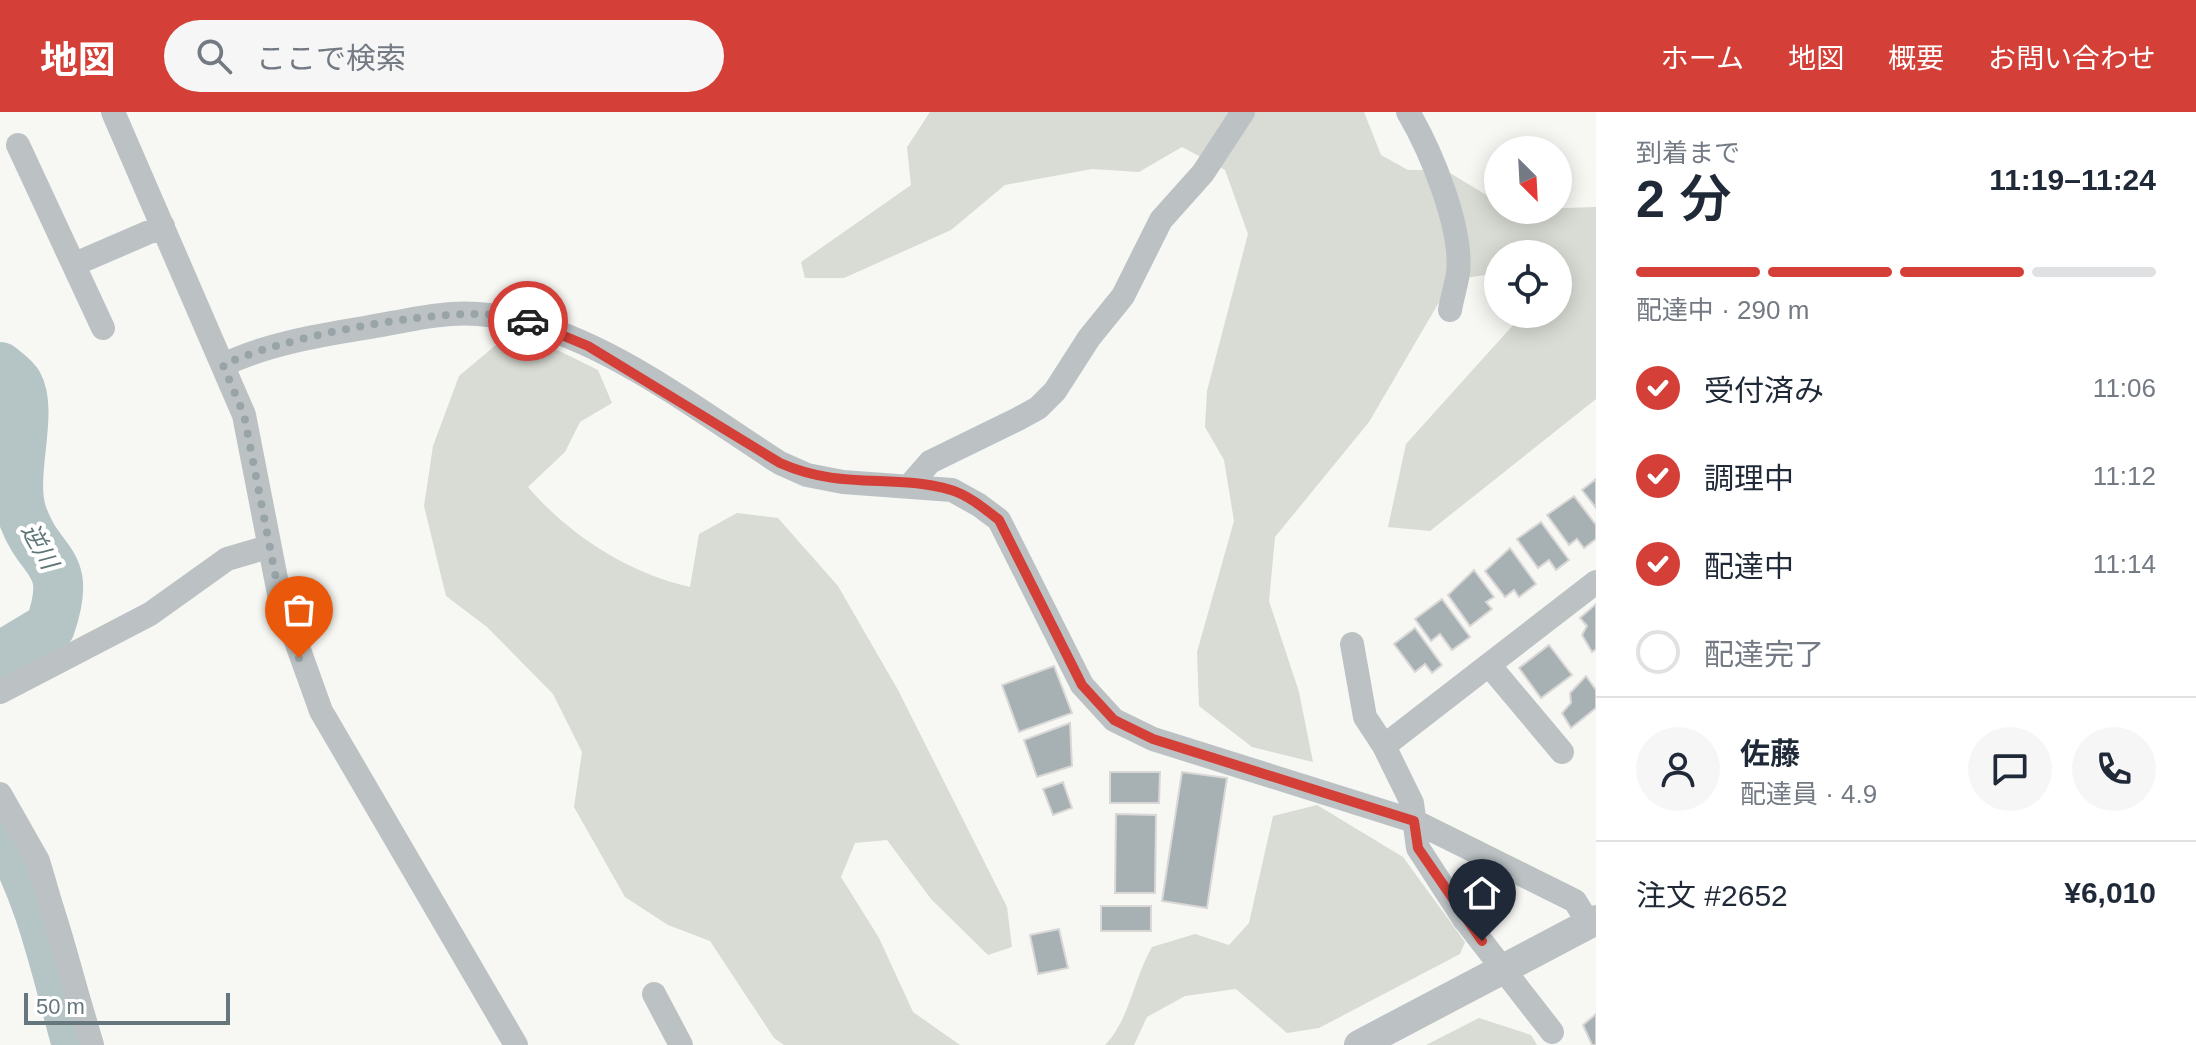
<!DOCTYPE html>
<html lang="ja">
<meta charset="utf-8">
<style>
:root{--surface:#fff;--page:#f6f6f7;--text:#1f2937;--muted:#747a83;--line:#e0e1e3;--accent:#d44038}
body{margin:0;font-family:Arial,"Noto Sans JP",sans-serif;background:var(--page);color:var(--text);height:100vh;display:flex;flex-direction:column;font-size:30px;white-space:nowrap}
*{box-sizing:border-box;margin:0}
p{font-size:26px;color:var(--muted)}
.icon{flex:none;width:44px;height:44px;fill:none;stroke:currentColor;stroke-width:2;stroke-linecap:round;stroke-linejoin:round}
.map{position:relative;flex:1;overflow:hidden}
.sheet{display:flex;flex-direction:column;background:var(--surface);width:600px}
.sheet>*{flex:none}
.needle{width:52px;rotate:156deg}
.controls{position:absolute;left:1484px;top:24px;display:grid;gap:16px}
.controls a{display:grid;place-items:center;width:88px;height:88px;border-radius:50%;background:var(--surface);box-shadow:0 4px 20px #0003;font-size:40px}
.scale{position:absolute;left:24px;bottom:20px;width:206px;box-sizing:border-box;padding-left:8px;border:4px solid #65777d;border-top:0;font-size:22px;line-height:28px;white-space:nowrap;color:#65777d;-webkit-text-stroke:6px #fff;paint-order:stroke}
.pin{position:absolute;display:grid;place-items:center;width:68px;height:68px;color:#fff;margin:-82px -34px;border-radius:50% 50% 50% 0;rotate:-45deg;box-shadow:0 0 8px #0007}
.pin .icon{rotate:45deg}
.courier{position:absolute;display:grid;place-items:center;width:80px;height:80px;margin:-40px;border:6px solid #d44038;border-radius:50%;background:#fff;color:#222;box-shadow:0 2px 10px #0007}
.headline em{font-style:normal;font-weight:600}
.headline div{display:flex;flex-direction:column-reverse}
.headline{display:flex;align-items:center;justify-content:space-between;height:136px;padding:0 40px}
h1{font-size:52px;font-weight:600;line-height:60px}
.bar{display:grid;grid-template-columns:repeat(4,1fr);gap:12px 8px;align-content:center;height:96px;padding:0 40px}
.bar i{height:10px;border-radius:6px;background:var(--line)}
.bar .active{background:var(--accent)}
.bar p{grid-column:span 4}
.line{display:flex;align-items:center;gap:20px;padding:0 40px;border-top:2px solid var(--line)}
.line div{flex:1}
.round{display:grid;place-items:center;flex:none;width:84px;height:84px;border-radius:42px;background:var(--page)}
ol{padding:0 40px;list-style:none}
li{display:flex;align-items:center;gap:24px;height:88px}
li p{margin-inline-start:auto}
li .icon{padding:8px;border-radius:50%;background:var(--accent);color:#fff;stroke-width:4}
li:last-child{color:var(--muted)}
li i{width:44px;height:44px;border:4px solid var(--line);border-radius:50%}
header{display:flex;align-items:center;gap:48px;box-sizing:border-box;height:112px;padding:0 40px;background:var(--accent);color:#fff}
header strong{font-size:38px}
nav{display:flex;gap:44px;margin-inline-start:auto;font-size:28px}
.search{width:560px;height:72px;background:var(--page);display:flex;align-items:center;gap:20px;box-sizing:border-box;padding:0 28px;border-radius:44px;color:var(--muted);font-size:30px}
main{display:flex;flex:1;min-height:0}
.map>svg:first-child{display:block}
.green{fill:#d8dcd4}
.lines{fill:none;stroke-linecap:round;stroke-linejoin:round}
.river{stroke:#b5c4c5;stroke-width:50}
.building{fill:#a7b0b3;stroke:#d9d8d7;stroke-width:2}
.minor{stroke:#bcc2c4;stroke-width:24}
.tertiary{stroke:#bcc2c4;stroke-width:30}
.minor-bridge{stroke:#bcc2c4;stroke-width:24}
.done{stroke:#98a4a7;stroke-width:8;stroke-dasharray:0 14.4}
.route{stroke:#d44038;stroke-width:10}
.labels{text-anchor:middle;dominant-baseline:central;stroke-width:8;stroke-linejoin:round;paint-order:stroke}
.water-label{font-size:24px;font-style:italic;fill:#5f7678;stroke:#fff}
</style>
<header>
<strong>地図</strong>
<div class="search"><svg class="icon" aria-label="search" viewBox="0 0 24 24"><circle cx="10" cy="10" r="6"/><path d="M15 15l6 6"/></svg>ここで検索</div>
<nav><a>ホーム</a><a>地図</a><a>概要</a><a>お問い合わせ</a></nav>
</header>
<main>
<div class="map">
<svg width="1596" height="933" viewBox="0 0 1596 933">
<rect width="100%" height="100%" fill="#f7f7f4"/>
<path class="green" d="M 930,0 L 1364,0 L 1381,43 L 1408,58 L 1445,58 L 1498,90 L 1498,98 L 1596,95 L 1596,287 L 1430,419 L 1388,415 L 1406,332 L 1514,212 L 1511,202 L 1558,202 L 1558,142 L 1498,142 L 1498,161 L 1452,168 L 1369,310 L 1275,425 L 1269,489 L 1299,580 L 1313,650 L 1252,635 L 1199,594 L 1197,540 L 1234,409 L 1224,348 L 1205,315 L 1207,279 L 1248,122 L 1225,58 L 1182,35 L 1139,60 L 1092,57 L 1005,73 L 951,118 L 844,166 L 805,166 L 801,150 L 911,73 L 907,35 Z
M 543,231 L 598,258 L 612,291 L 580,310 L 565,340 L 528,375 C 569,423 628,461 690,475 L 699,422 L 737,401 L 778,406 L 838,474 L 898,578 L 1007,795 L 1012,835 L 988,843 L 931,787 L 887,728 L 855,731 L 841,765 L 879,826 L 913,900 L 960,933 L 784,933 L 774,926 L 710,829 L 668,813 L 625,785 L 574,695 L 582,640 L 553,582 L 487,515 L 446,484 L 424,394 L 433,334 L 459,264 L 497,232 Z
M 1317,693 L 1403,745 L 1465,830 L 1460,842 L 1319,916 L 1287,921 L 1236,877 L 1185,884 L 1147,905 L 1134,933 L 1105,933 C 1130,907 1133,868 1152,835 L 1195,822 L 1229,833 L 1249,811 L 1273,704 Z
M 1479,906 L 1531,923 L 1537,933 L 1426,933 Z"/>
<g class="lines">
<path class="river" d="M 0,255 C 5,259 15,266 18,272 C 34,301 9,363 22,402 C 40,455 74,446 50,515 L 0,545
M 0,714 C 41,780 56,859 77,933"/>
</g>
<path class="building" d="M 1596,367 L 1596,396 L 1582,378 Z
M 1574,384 L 1596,413 L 1596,427 L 1584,436 L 1577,427 L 1569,433 L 1547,403 Z
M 1541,410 L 1569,448 L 1556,458 L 1549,448 L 1538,456 L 1517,427 Z
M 1510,436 L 1536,472 L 1519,485 L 1514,478 L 1505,485 L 1485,459 Z
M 1474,458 L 1494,485 L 1486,490 L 1492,497 L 1470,514 L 1448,483 Z
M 1442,487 L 1470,525 L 1452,538 L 1440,522 L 1431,529 L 1415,507 Z
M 1596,492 L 1596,537 L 1592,540 L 1582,523 L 1587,514 L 1580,506 Z
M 1415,516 L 1442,553 L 1432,561 L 1425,552 L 1415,560 L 1394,532 Z
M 1549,533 L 1572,563 L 1541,586 L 1519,556 Z
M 1054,554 L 1072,601 L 1019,620 L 1002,573 Z
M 1586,564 L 1596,578 L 1596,596 L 1571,616 L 1562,601 L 1571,591 L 1570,581 Z
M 1070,611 L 1072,654 L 1037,665 L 1024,628 Z
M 1110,660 L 1160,660 L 1159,691 L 1110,691 Z
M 1182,660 L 1227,666 L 1207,796 L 1162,789 Z
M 1063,670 L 1072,696 L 1053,703 L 1043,677 Z
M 1116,702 L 1156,703 L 1155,781 L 1115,781 Z
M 1101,794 L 1151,794 L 1151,819 L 1101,819 Z
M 1059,817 L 1068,856 L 1038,862 L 1030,823 Z
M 1596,902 L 1596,933 L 1592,933 L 1583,913 Z"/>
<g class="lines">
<path class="minor" d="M 113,0 L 244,303 L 279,482 L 321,599 L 516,933
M 1408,0 C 1431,39 1463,116 1458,161 C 1456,174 1452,186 1450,198
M 18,33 L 103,216
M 75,152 L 163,114
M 223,253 C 267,232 316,224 364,216 C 401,210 441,199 478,202 C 585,209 692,295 780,351 L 807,363 L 843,370 L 952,378 L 979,393 L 999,408 L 1082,573 L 1114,608 L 1153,627 L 1414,709 L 1575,789 L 1589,812
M 910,373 L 930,350 L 1018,307 L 1038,296 L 1055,279 L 1089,226 L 1123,184 L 1161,108 L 1203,61 L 1243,0
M 1352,532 L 1365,605 L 1384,634
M 1489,553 L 1562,640
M 0,580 L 150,502 L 227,447 L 268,435
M 0,682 L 38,749 L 92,933
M 1464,807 L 1418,736 L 1412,691 L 1384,634 L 1596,470
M 654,882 L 681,933"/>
<path class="tertiary" d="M 1359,933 L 1596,808"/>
<path class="minor-bridge" d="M 1464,807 L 1552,920"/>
</g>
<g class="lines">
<path class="done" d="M 299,546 L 279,482 L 244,303 L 223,253 C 283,225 406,203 472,202 C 491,201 510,205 528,209"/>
<path class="route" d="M 528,209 L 588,234 L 780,351 C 843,379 893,361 951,378 C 968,383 985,397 999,408 L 1082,573 L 1114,608 L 1153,627 L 1414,709 L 1418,736 L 1482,829"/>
</g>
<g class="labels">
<g class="water-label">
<text transform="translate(40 434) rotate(61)">逆川</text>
</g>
</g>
</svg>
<div class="controls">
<a><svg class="needle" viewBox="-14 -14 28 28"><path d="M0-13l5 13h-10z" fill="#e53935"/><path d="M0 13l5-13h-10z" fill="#747a83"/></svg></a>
<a><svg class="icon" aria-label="locate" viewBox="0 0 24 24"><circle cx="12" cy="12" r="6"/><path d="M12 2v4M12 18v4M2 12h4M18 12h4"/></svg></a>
</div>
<div class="scale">50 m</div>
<div class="pin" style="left:299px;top:546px;background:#ea580c"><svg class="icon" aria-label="bag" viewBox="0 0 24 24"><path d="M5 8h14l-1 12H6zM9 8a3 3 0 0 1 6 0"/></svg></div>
<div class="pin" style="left:1482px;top:829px;background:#1f2937"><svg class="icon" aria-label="home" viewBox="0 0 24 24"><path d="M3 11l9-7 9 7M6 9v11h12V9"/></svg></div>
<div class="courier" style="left:528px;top:209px"><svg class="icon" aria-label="car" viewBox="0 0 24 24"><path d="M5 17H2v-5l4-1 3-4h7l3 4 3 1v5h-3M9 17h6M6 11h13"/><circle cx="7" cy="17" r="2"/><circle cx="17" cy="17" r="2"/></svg></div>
</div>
<section class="sheet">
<div class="headline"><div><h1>2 分</h1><p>到着まで</p></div><em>11:19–11:24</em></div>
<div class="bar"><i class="active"></i><i class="active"></i><i class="active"></i><i></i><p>配達中 · 290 m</p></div>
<ol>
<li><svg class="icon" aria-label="check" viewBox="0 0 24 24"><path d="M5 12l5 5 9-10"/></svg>受付済み<p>11:06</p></li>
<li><svg class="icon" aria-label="check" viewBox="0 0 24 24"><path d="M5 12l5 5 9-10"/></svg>調理中<p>11:12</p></li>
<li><svg class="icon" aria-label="check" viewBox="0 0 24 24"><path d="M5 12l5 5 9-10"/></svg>配達中<p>11:14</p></li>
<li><i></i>配達完了</li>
</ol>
<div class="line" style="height:144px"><a class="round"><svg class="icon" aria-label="person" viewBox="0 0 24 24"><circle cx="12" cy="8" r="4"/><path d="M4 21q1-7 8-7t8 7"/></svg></a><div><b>佐藤</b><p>配達員 · 4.9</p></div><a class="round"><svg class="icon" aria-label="chat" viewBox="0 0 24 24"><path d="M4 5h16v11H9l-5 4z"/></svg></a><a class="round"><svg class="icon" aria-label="phone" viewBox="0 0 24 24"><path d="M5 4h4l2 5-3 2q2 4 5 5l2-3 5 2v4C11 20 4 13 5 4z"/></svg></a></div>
<div class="line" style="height:104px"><div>注文 #2652</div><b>¥6,010</b></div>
</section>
</main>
